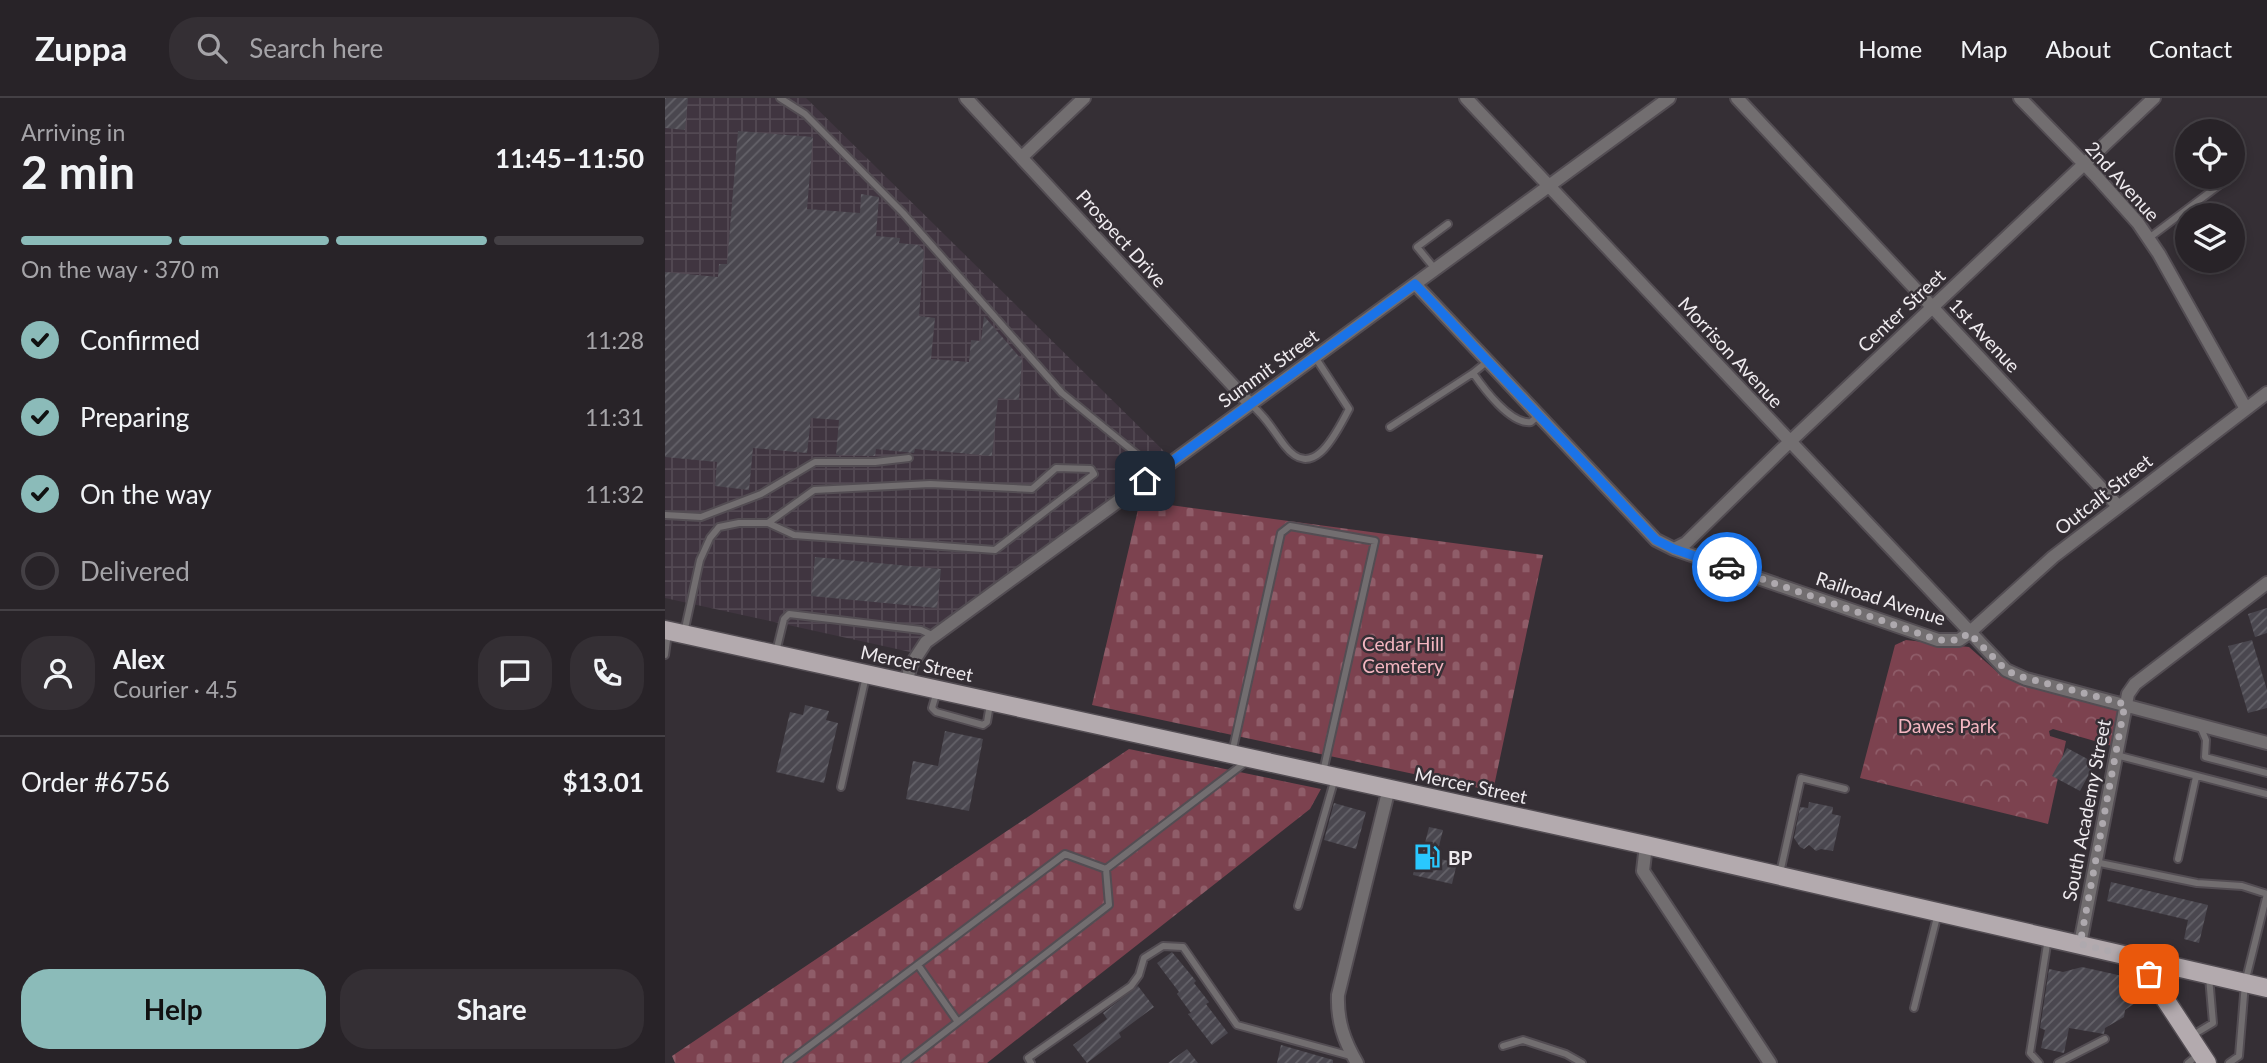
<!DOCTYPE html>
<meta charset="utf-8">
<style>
:root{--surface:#282328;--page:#342f34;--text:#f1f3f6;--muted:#a5a4a8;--line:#444045;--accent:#8bbbb9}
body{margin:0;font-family:Lato,sans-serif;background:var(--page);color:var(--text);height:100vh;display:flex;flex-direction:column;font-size:26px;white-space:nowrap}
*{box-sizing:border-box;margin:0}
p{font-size:23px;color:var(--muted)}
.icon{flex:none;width:38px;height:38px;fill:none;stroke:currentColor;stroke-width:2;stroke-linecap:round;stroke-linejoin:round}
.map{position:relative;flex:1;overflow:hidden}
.panel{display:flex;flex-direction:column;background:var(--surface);width:665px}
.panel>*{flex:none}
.controls{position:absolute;left:1510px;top:21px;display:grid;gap:14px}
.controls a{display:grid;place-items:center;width:70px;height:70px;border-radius:50%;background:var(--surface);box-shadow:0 4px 10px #0003,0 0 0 2px var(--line);font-size:35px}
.pin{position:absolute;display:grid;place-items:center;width:60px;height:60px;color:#fff;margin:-30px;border-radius:14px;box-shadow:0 4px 10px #0006}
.courier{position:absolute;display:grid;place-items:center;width:70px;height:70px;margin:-35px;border:5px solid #1a73e8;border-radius:50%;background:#fff;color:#222;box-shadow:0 2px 9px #0007}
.headline em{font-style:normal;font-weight:700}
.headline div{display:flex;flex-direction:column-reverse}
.headline{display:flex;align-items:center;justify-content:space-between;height:119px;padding:0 21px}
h1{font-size:46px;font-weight:700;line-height:52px}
.bar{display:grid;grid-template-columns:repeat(4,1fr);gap:10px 7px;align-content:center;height:84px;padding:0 21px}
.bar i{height:9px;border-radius:5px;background:var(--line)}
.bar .on{background:var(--accent)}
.bar p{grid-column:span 4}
.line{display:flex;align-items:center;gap:18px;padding:0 21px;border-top:2px solid var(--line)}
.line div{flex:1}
.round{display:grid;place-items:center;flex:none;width:74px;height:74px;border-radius:28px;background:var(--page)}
ol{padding:0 21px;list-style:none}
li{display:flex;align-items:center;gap:21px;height:77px}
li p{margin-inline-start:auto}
li .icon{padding:7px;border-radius:50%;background:var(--accent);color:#111;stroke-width:4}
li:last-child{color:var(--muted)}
li i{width:38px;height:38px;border:4px solid var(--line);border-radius:50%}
.cta{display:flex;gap:14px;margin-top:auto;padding:14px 21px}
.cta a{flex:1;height:80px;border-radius:28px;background:var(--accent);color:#111;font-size:28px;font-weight:700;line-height:80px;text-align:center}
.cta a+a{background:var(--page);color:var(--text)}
header{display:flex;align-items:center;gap:42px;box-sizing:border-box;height:98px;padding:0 35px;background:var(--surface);border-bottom:2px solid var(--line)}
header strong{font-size:33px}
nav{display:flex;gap:38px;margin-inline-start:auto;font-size:24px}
.search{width:490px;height:63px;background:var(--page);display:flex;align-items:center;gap:18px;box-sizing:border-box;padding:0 24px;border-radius:28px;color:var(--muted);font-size:26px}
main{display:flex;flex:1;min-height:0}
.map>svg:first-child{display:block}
.industrial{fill:url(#industrial-grid)}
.cemetery{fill:url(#cemetery-stones)}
.park{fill:url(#park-crowns)}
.building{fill:url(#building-hatch)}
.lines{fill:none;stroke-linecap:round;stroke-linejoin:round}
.lane-casing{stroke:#534d53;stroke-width:10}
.street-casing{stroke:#534d53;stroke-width:16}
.primary-casing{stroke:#534d53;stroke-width:21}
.lane{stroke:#726e70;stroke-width:6}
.street{stroke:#726e70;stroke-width:12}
.primary{stroke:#b3aaae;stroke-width:18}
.done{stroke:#aea9ae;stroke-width:7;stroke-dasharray:0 12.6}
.route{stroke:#1a73e8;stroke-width:9}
.labels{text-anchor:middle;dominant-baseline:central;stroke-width:5;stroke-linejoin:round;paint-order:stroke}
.street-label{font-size:19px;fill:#efebef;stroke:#352f35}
.park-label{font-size:19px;fill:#f4b6c1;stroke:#352f35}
.poi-label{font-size:19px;font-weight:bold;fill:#efebef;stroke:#352f35;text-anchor:start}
</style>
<header>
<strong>Zuppa</strong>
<div class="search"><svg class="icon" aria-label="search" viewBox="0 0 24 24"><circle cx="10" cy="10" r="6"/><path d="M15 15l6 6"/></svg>Search here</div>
<nav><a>Home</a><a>Map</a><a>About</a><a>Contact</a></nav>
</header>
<main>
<section class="panel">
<div class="headline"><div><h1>2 min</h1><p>Arriving in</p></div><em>11:45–11:50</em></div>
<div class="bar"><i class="on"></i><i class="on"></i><i class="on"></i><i></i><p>On the way · 370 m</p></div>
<ol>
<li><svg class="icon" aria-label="check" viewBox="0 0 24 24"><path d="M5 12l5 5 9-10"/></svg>Confirmed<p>11:28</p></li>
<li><svg class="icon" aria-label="check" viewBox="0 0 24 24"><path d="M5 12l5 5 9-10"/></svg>Preparing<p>11:31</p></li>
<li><svg class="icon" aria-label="check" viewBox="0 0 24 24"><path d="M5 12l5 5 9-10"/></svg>On the way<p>11:32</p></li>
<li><i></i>Delivered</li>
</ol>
<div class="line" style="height:126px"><a class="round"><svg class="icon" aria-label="person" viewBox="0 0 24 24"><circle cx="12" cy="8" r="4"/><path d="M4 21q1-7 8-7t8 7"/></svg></a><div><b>Alex</b><p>Courier · 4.5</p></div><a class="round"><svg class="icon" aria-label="chat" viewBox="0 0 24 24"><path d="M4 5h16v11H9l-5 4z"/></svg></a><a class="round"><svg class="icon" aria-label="phone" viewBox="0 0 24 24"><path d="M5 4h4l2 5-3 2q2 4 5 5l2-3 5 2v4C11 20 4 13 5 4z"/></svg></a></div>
<div class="line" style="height:91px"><div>Order #6756</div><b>$13.01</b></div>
<div class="cta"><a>Help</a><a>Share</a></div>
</section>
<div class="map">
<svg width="1602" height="965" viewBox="0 0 1602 965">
<defs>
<pattern id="industrial-grid" width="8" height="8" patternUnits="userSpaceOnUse" patternTransform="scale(1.75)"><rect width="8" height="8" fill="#403540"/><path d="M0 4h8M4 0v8" fill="none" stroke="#534953"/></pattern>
<pattern id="cemetery-stones" width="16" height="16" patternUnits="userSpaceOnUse" patternTransform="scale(1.75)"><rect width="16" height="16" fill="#7c424f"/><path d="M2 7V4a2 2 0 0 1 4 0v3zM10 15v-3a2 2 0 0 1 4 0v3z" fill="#8f5d69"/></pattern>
<pattern id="park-crowns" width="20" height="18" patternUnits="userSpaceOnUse" patternTransform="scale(1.75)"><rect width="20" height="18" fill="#7c424f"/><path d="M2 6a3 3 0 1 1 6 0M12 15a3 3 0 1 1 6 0" fill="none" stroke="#8f5d69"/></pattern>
<pattern id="building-hatch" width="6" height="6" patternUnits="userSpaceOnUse" patternTransform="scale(1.75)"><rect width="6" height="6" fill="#4a474f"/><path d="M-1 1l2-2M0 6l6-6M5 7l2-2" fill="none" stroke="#646269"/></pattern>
</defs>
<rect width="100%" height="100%" fill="#352f35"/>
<path class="industrial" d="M 0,0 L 141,0 L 509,363 L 250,555 L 0,500 Z"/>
<path class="cemetery" d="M 475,403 L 878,457 L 828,693 L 427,607 Z
M 464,651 L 656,691 L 645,711 L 322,965 L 10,965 L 7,958 Z"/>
<path class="park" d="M 1241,542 L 1304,549 L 1338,579 L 1453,612 L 1447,648 L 1388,631 L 1384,633 L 1385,638 L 1401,643 L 1383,726 L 1195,680 L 1230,547 Z"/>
<path class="building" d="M 0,0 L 23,0 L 20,32 L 0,30 Z
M 73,33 L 148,39 L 142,111 L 195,115 L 196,96 L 214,99 L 211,138 L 235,140 L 234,145 L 254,147 L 259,153 L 254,218 L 270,220 L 266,261 L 304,264 L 306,242 L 316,243 L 319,218 L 357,262 L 354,302 L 333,300 L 327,358 L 250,351 L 249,355 L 211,351 L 210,358 L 171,357 L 174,322 L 146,320 L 142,355 L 88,350 L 84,392 L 50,388 L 52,364 L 0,359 L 0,174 L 53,179 L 54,166 L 62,166 Z
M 150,459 L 276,471 L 272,510 L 146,498 Z
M 1602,510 L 1602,535 L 1590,539 L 1583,516 Z
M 1587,542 L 1602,592 L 1602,610 L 1583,615 L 1563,548 Z
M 140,607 L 164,613 L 161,622 L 173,625 L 159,685 L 111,674 L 125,614 L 138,617 Z
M 280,633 L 318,641 L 304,713 L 241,701 L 248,663 L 273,668 Z
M 1402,650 L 1430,665 L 1415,693 L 1387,678 Z
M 1144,704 L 1168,709 L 1167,716 L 1176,718 L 1168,753 L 1156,751 L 1151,753 L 1144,747 L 1139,751 L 1135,749 L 1129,740 L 1135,709 L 1143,710 Z
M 669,705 L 701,714 L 691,751 L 659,742 Z
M 764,729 L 778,732 L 771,760 L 792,765 L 787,786 L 748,777 L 753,756 L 757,757 Z
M 1446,784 L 1543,807 L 1534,845 L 1519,841 L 1523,822 L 1442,803 Z
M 507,854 L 531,883 L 529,885 L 544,904 L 541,906 L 563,935 L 547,947 L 523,916 L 526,915 L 512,896 L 514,894 L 492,865 Z
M 1417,869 L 1471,881 L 1482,897 L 1460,912 L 1459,919 L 1440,930 L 1439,936 L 1404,930 L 1399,955 L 1376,950 L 1380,932 L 1375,930 L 1384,871 L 1398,874 Z
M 473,888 L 489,909 L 454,935 L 456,939 L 422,965 L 408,947 L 442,921 L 438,915 Z
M 616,947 L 668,962 L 668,965 L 612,965 Z
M 522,951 L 533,965 L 503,965 Z"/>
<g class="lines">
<g class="lane-casing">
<path id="lane" d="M 115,0 L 140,16 L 238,115 L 397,295 L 479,362 L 490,376
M 1484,140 L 1561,82
M 770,171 L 752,149 L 783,126
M 823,263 L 808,275 C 819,291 846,327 866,324 L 874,317
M 585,306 C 600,317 609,334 620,348 C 649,385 672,333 684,311 L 650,259
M 725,329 L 808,275
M 0,417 L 36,419 L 96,396 L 150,364 L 210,364 L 244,360
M 19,535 L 35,462 L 45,440 L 54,429 L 74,425 L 103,425 L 149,392 L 265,386 L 367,391 L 391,370 L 426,371 L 429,376 L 330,452 L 129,437 L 103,425
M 111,554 L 119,521 L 124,516 L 256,532 L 269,538
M 0,557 L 3,535
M 272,593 L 267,610 L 271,614 L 318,627 L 322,624 L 325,606
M 1535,628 L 1541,642 L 1540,659 L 1602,675
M 567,655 L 616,435 L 625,428 L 710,443 L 658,674
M 1451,657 L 1602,696
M 176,689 L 201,578
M 1513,761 L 1531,679
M 1430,764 L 1532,785 L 1577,788 L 1602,796 L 1580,885 L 1574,958 L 1564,965
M 441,771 L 582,663
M 1115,775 L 1136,680 L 1180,691
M 633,808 L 670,680
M 253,867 L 293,924
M 1249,910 L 1273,815
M 1528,937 L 1548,925 L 1544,879
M 838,948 L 858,942 L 901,956 L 917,965
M 122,965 L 400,756 L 441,771
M 240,965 L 444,807 L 441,771
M 366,965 L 363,960 L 466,888 L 474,877 L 479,860 L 498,848 L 518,849 L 572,927 L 686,958
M 1374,965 L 1365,955 L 1383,840
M 1393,965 L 1440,941
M 1523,965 L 1534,956"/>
</g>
<g class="street-casing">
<path id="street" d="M 301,0 L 585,306
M 801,0 L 1341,572 L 1361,581 L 1602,645
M 1072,0 L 1453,408
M 1355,0 L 1431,78 L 1473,125 L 1494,156 L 1581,311
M 357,59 L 419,0
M 750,186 L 991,442 L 1009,451 L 1273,542 L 1294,542 L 1304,535 L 1388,459 L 1602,295
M 1009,451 L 1021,445 L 1115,353 L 1489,0
M 241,585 L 246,567 L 261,544 L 1004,0
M 981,747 L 978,773 L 1105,965
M 1415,846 L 1463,596 L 1470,586 L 1602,485
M 692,965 C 679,943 672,923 673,897 L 724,690"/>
</g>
<g class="primary-casing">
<path id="primary" d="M 0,532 L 981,747 L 1602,890
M 1473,860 L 1542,965"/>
</g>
<use href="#lane" class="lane"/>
<use href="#street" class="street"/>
<use href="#primary" class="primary"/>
</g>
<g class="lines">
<path class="done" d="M 1062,469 L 1273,542 L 1294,542 L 1304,535 L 1341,572 L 1353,578 L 1460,606 L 1415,846 L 1473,860 L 1484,876"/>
<path class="route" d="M 480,383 L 750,186 L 991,442 L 1009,451 L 1062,469"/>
</g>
<defs>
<g id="fuel-bare" transform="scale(2.1)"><path d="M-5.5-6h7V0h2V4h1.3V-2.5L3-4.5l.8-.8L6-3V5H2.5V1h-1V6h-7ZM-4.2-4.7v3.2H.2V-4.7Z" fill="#29c8ff" stroke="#352f35" stroke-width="2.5" paint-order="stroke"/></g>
</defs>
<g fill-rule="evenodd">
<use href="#fuel-bare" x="762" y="759"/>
</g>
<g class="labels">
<g class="street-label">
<text transform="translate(1458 83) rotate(48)">2nd Avenue</text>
<text transform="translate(457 140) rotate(48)">Prospect Drive</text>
<text transform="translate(1236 212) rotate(-43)">Center Street</text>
<text transform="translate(1320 237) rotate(47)">1st Avenue</text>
<text transform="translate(1066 254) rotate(47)">Morrison Avenue</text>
<text transform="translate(603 270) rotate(-36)">Summit Street</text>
<text transform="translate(1438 396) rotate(-38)">Outcalt Street</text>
<text transform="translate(1216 500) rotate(18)">Railroad Avenue</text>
<text transform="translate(252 565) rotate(12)">Mercer Street</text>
<text transform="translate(806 687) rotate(12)">Mercer Street</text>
<text transform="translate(1421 712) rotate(-79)">South Academy Street</text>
</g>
<g class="park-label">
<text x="738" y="545">Cedar Hill<tspan x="738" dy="22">Cemetery</tspan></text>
<text x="1282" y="627">Dawes Park</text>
</g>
<g class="poi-label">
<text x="783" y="759">BP</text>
</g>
</g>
</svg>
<div class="controls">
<a><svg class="icon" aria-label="locate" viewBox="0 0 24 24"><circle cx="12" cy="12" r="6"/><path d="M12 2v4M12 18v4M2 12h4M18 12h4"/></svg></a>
<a><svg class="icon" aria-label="layers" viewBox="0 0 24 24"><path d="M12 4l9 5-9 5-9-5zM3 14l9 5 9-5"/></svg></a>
</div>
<div class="pin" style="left:1484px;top:876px;background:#ea580c"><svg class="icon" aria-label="bag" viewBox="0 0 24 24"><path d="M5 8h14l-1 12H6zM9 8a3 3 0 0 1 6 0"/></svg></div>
<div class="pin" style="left:480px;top:383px;background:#1f2937"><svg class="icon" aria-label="home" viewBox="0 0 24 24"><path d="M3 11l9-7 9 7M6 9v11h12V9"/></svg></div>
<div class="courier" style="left:1062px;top:469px"><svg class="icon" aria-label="car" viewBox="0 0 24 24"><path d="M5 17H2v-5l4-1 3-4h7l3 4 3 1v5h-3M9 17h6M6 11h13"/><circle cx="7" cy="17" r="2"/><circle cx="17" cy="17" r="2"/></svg></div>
</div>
</main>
